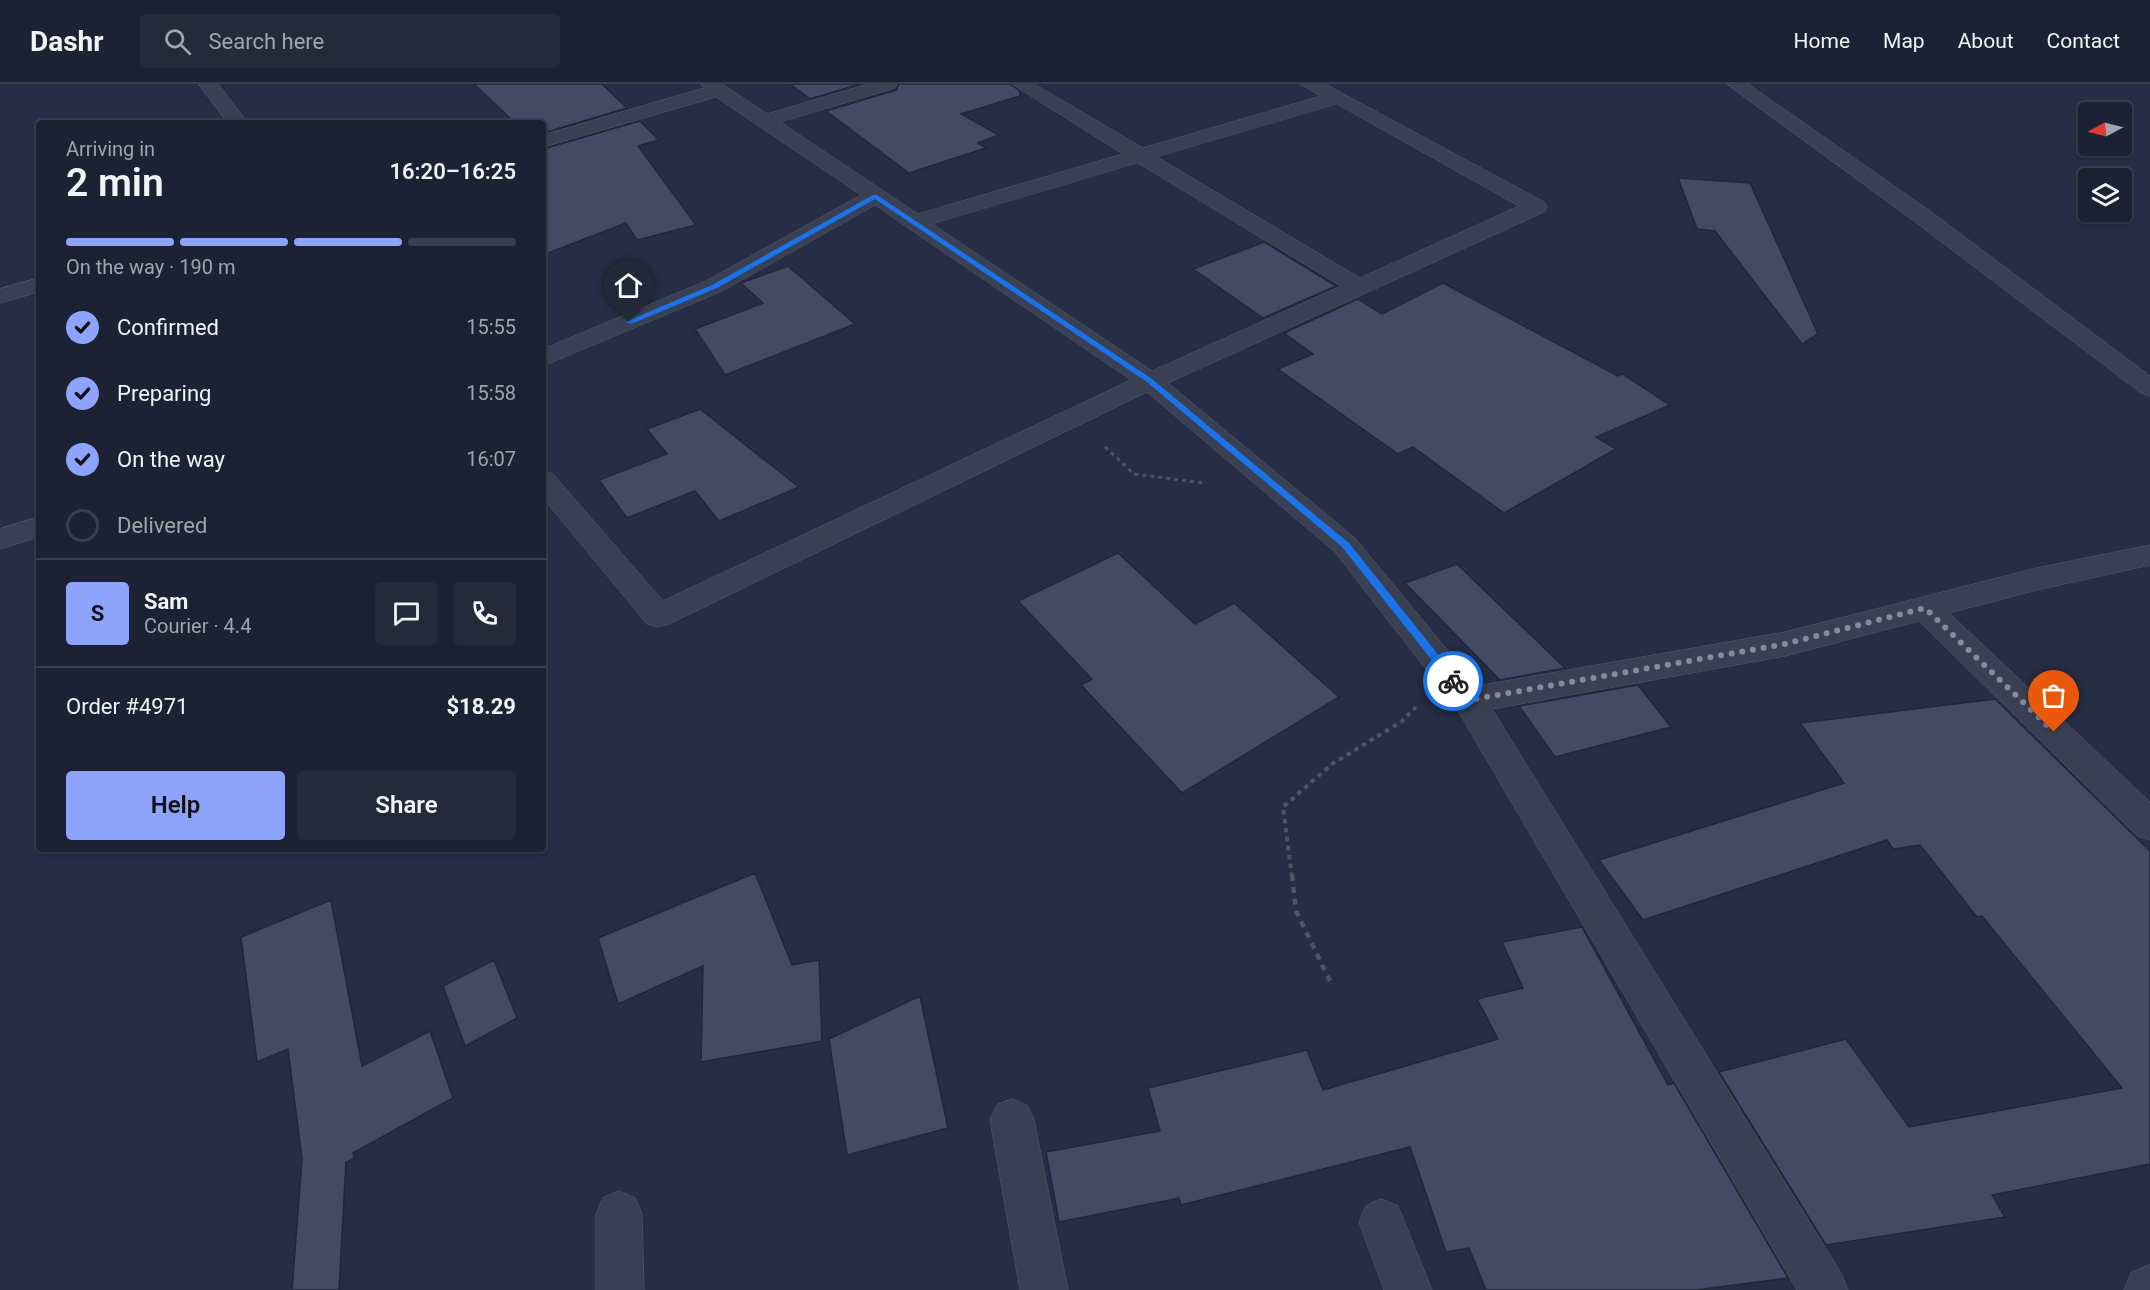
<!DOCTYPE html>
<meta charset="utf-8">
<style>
:root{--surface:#1c2233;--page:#252a3b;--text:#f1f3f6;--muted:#a0a4ac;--line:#3a3f4e;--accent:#8ea3fc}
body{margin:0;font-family:Roboto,sans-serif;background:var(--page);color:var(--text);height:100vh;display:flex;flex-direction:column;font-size:22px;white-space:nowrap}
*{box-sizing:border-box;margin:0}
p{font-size:20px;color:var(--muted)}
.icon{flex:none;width:33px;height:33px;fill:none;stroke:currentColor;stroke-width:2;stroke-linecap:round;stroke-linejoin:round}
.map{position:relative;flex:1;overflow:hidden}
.side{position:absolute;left:36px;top:36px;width:510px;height:732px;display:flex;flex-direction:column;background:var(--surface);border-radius:6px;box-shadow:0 2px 4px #0004,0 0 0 2px var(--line)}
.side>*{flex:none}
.needle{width:39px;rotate:263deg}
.tools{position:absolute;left:2078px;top:18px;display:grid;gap:12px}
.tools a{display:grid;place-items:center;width:54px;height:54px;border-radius:6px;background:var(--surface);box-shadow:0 2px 4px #0004,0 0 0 2px var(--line);font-size:30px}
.pin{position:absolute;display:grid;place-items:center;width:51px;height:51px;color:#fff;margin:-62px -26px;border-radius:50% 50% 50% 0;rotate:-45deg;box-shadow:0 0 6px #0007}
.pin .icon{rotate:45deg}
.courier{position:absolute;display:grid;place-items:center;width:60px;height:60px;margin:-30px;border:4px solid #1a73e8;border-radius:50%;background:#fff;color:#222;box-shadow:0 2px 8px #0007}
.summary em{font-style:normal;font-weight:600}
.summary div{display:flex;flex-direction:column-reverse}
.summary{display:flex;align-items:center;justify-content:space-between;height:102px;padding:0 30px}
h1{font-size:39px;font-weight:600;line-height:45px}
.bar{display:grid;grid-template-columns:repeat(4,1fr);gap:9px 6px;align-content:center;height:72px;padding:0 30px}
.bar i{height:8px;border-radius:4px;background:var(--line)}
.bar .on{background:var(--accent)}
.bar p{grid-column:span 4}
.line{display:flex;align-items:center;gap:15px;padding:0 30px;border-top:2px solid var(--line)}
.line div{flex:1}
.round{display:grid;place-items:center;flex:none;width:63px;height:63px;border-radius:6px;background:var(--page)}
ol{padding:0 30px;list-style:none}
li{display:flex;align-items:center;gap:18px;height:66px}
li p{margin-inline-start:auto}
li .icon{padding:6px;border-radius:50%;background:var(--accent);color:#111;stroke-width:4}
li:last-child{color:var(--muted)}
li i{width:33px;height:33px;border:3px solid var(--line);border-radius:50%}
.button{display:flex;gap:12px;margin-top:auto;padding:12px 30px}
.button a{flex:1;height:69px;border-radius:6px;background:var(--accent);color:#111;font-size:24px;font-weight:600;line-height:69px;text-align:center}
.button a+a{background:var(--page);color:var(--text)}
header{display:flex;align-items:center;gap:36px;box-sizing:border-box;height:84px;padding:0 30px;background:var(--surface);border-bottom:2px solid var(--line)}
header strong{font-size:28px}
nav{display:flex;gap:33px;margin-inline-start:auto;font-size:21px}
.search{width:420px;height:54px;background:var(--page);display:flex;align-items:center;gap:15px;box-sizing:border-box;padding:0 21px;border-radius:6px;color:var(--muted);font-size:22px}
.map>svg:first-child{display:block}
.building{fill:#424a64;stroke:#21273a;stroke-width:1.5}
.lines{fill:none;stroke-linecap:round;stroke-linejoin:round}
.minor-casing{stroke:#565b6d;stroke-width:1}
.path-far2{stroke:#465961;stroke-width:3;stroke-dasharray:4 4;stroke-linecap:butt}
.path-far1{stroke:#465961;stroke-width:4;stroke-dasharray:4.5 4.5;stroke-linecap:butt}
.path{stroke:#465961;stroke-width:4.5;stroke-dasharray:6 6;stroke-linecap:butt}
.minor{fill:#3a4053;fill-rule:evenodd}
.route{fill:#1a73e8}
.done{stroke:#858a9d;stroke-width:6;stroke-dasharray:0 10.8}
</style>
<header>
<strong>Dashr</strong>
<div class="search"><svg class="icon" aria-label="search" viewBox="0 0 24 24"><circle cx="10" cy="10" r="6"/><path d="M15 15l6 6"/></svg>Search here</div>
<nav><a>Home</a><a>Map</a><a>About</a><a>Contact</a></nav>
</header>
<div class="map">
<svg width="2150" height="1206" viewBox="0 0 2150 1206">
<rect width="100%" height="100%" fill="#262d44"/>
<path class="building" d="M 474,0 L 602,0 L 627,24 L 543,49 L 543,39 L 515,39 Z
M 790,0 L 860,0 L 810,15 Z
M 899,0 L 1010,0 L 1020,7 L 1020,12 L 961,30 L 999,51 L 978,59 L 986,64 L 909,89 L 826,27 L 896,6 Z
M 640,37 L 659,56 L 638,62 L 696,141 L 637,156 L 626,139 L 543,171 L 543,65 Z
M 1678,94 L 1750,99 L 1818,250 L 1802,260 L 1715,147 L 1697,145 Z
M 1264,158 L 1336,202 L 1263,234 L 1193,185 Z
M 788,182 L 855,240 L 725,291 L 695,245 L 763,219 L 741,199 Z
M 1443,199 L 1618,292 L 1623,290 L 1670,321 L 1596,353 L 1616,365 L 1504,429 L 1413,363 L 1398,370 L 1278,285 L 1313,270 L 1284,249 L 1358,215 L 1382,230 Z
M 700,325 L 799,403 L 719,437 L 695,407 L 627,434 L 599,396 L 667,370 L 647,345 Z
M 1118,469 L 1195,540 L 1234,519 L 1339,613 L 1182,709 L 1081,601 L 1092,595 L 1018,517 Z
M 1457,480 L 1565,584 L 1500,596 L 1405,499 Z
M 1638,601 L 1671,643 L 1555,673 L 1519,622 Z
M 1995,615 L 2150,767 L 2150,1080 L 1992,1111 L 2005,1133 L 1826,1161 L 1719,988 L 1846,955 L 1909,1043 L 2122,1004 L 1982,832 L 1977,833 L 1920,761 L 1893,765 L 1887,756 L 1643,836 L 1599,776 L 1844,699 L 1800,639 Z
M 755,789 L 792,881 L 819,876 L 822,957 L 701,978 L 703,882 L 618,920 L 598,854 Z
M 331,816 L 362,982 L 430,947 L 453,1014 L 353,1069 L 354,1075 L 346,1078 L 339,1206 L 292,1206 L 302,1075 L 288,965 L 257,978 L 241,853 Z
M 1582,843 L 1668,1001 L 1674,999 L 1788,1194 L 1696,1206 L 1486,1206 L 1469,1164 L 1446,1168 L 1410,1063 L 1181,1121 L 1179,1114 L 1059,1138 L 1046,1068 L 1160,1047 L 1148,1004 L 1307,966 L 1323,1006 L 1498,955 L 1477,915 L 1523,904 L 1502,858 Z
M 494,876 L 517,934 L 465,962 L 443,902 Z
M 920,912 L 948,1044 L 847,1071 L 829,955 Z"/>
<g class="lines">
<g class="minor-casing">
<path id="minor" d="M 199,0 L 218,0 L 248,39 L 228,39 Z
M 701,0 L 722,0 L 767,30 L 868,0 L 897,0 L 895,4 L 780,38 L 918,130 L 1123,70 L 1012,0 L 1034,0 L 1143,64 L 1321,12 L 1300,0 L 1325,0 L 1544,118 L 1547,123 L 1544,128 L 1168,299 L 1355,454 L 1477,602 L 1785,548 L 2037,484 L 2150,461 L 2150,481 L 2037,506 L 1949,529 L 2150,718 L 2150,756 L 2137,752 L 1919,537 L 1785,572 L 1492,625 L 1841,1189 L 1848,1206 L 1797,1206 L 1457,625 L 1335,468 L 1147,308 L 669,540 L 658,543 L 647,540 L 543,414 L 543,387 L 553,390 L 663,517 L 1131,296 L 875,121 L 722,207 L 543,282 L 543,265 L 706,197 L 861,111 L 716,13 L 543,63 L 543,51 L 704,4 ZM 1337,20 L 1519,122 L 1360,194 L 1157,73 ZM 1138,79 L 1341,202 L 1152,287 L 932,140 Z
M 1727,0 L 1748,0 L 1930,127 L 2150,292 L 2150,312 L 2141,309 L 1914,137 Z
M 39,194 L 39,208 L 0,219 L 0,205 Z
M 39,433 L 39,453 L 0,465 L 0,445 Z
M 1012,1015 L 1027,1021 L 1034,1036 L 1068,1206 L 1020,1206 L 990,1036 L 997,1021 Z
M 619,1107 L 635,1114 L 642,1130 L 644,1206 L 596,1206 L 596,1130 L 603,1114 Z
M 1382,1115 L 1398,1122 L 1432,1206 L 1384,1206 L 1359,1138 L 1366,1122 Z
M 2150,1181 L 2150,1206 L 2124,1206 L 2131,1189 Z"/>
</g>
<path class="path-far2" d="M 1105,363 L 1134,390 L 1204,399"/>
<path class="path-far1" d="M 1292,793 L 1283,723 L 1332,680 L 1401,638 L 1416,623"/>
<path class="path" d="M 1292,791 L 1296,827 L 1330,897"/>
<use href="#minor" class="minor"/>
</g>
<path class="route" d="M 873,111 L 877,111 L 1152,295 L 1333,446 L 1349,459 L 1457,594 L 1457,599 L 1450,599 L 1342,463 L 1327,450 L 1147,298 L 875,115 L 717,204 L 631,240 L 625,238 L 712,201 Z"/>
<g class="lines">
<path class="done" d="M 1453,597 L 1469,616 L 1785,560 L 1925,524 L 2054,648"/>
</g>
</svg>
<div class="tools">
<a><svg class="needle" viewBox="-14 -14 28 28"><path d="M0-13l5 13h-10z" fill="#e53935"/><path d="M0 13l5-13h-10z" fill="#a0a4ac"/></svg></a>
<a><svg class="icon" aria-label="layers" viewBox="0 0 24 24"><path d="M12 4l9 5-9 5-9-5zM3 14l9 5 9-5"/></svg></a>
</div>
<div class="pin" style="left:2054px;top:648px;background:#ea580c"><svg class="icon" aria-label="bag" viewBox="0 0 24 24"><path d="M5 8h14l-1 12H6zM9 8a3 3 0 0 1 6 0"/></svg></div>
<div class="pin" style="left:629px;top:238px;background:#1f2937"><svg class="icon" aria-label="home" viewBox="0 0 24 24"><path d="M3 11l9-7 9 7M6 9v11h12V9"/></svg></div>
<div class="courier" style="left:1453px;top:597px"><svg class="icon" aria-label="bike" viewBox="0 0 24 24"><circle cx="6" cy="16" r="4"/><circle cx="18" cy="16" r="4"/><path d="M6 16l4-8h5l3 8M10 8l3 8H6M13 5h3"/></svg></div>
<section class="side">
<div class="summary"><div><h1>2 min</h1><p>Arriving in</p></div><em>16:20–16:25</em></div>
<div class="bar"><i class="on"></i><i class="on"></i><i class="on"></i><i></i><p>On the way · 190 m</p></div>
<ol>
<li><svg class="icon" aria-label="check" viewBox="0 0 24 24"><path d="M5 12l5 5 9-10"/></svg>Confirmed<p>15:55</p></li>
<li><svg class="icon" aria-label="check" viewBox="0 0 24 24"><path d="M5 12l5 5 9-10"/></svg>Preparing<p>15:58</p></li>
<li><svg class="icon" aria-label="check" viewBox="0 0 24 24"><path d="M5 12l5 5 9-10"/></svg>On the way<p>16:07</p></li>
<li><i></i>Delivered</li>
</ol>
<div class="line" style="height:108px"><b class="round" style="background:var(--accent);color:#111">S</b><div><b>Sam</b><p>Courier · 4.4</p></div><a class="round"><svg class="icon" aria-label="chat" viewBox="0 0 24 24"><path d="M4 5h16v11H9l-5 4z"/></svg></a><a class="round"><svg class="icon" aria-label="phone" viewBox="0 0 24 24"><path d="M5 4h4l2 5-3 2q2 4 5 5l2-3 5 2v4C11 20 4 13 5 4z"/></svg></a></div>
<div class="line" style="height:78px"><div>Order #4971</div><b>$18.29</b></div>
<div class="button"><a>Help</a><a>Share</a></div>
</section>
</div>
